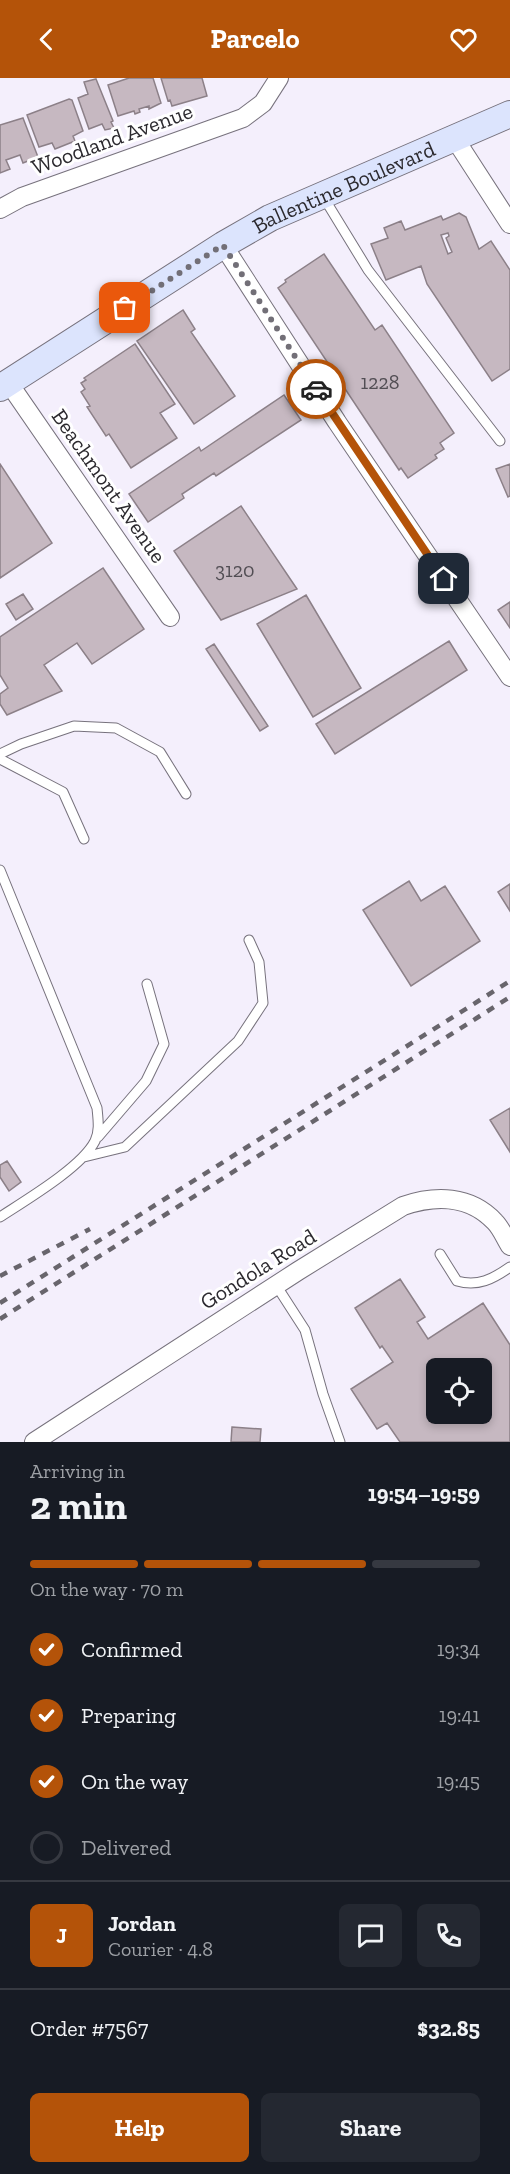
<!DOCTYPE html>
<meta charset="utf-8">
<style>
:root{--surface:#171b24;--page:#242831;--text:#f1f3f6;--muted:#9ea1a6;--line:#363941;--accent:#b45309}
body{margin:0;font-family:"Zilla Slab",serif;background:var(--page);color:var(--text);height:100vh;display:flex;flex-direction:column;font-size:22px;white-space:nowrap}
*{box-sizing:border-box;margin:0}
p{font-size:20px;color:var(--muted)}
.icon{flex:none;width:33px;height:33px;fill:none;stroke:currentColor;stroke-width:2;stroke-linecap:round;stroke-linejoin:round}
.map{position:relative;height:1364px;overflow:hidden}
.side{display:flex;flex-direction:column;background:var(--surface);flex:1}
.side>*{flex:none}
.tools{position:absolute;left:426px;top:1280px;display:grid;gap:12px}
.tools a{display:grid;place-items:center;width:66px;height:66px;border-radius:9px;background:var(--surface);box-shadow:0 3px 9px #0003;font-size:30px}
.pin{position:absolute;display:grid;place-items:center;width:51px;height:51px;color:#fff;margin:-26px;border-radius:12px;box-shadow:0 3px 9px #0006}
.courier{position:absolute;display:grid;place-items:center;width:60px;height:60px;margin:-30px;border:4px solid #b45309;border-radius:50%;background:#fff;color:#222;box-shadow:0 2px 8px #0007}
.head em{font-style:normal;font-weight:700}
.head div{display:flex;flex-direction:column-reverse}
.head{display:flex;align-items:center;justify-content:space-between;height:102px;padding:0 30px}
h1{font-size:39px;font-weight:700;line-height:45px}
.bar{display:grid;grid-template-columns:repeat(4,1fr);gap:9px 6px;align-content:center;height:72px;padding:0 30px}
.bar i{height:8px;border-radius:4px;background:var(--line)}
.bar .on{background:var(--accent)}
.bar p{grid-column:span 4}
.line{display:flex;align-items:center;gap:15px;padding:0 30px;border-top:2px solid var(--line)}
.line div{flex:1}
.round{display:grid;place-items:center;flex:none;width:63px;height:63px;border-radius:9px;background:var(--page)}
ol{padding:0 30px;list-style:none}
li{display:flex;align-items:center;gap:18px;height:66px}
li p{margin-inline-start:auto}
li .icon{padding:6px;border-radius:50%;background:var(--accent);color:#fff;stroke-width:4}
li:last-child{color:var(--muted)}
li i{width:33px;height:33px;border:3px solid var(--line);border-radius:50%}
.cta{display:flex;gap:12px;margin-top:auto;padding:12px 30px}
.cta a{flex:1;height:69px;border-radius:9px;background:var(--accent);color:#fff;font-size:24px;font-weight:700;line-height:69px;text-align:center}
.cta a+a{background:var(--page);color:var(--text)}
header{display:flex;justify-content:space-between;align-items:center;height:78px;padding:0 30px;background:var(--accent);color:#fff;font-size:27px;font-weight:700}
.map>svg:first-child{display:block}
.building{fill:#c6b8c1;stroke:#8c8088;stroke-width:1.5;fill-rule:evenodd}
.lines{fill:none;stroke-linecap:round;stroke-linejoin:round}
.lane-casing{stroke:#77727d;stroke-width:11}
.street-casing{stroke:#77727d;stroke-width:20}
.secondary-casing{stroke:#77727d;stroke-width:28}
.lane{stroke:#fff;stroke-width:9}
.street{stroke:#fff;stroke-width:18}
.secondary{stroke:#dce4fd;stroke-width:26}
.rail{stroke:#68656c;stroke-width:4.5;stroke-dasharray:8 8;stroke-linecap:butt}
.done{stroke:#726f77;stroke-width:6;stroke-dasharray:0 10.8}
.route{stroke:#b45309;stroke-width:8}
.labels{text-anchor:middle;dominant-baseline:central;stroke-width:6;stroke-linejoin:round;paint-order:stroke}
.number-label{font-size:20px;fill:#524e54}
.street-label{font-size:22px;fill:#2c2a2f;stroke:#fff}
</style>
<header><svg class="icon" aria-label="back" viewBox="0 0 24 24"><path d="M15 5l-7 7 7 7"/></svg>Parcelo<svg class="icon" aria-label="heart" viewBox="0 0 24 24"><path d="M12 20l-8-8c-3-5 5-10 8-4 3-6 11-1 8 4z"/></svg></header>
<div class="map">
<svg width="510" height="1364" viewBox="0 0 510 1364">
<rect width="100%" height="100%" fill="#f4effc"/>
<path class="building" d="M 129,0 L 153,0 L 161,25 L 149,31 L 149,28 L 139,31 L 140,34 L 135,36 L 134,33 L 118,38 L 108,7 Z
M 161,0 L 202,0 L 207,18 L 172,28 L 170,22 L 168,23 Z
M 96,1 L 113,43 L 111,44 L 114,50 L 105,52 L 102,46 L 89,51 L 78,20 L 88,16 L 84,4 Z
M 69,21 L 72,22 L 83,53 L 73,58 L 75,63 L 55,71 L 52,65 L 39,69 L 27,37 Z
M 23,40 L 38,79 L 23,85 L 20,77 L 6,82 L 10,91 L 0,95 L 0,47 Z
M 459,135 L 466,139 L 479,171 L 491,163 L 510,192 L 510,291 L 492,303 L 427,206 L 421,188 L 386,202 L 371,166 L 388,160 L 384,150 L 401,143 L 405,152 L 441,138 L 443,142 ZM 448,155 L 449,158 L 446,160 L 452,174 L 448,176 L 441,157 Z
M 324,176 L 375,252 L 382,247 L 454,355 L 440,365 L 444,371 L 435,377 L 437,380 L 408,400 L 401,390 L 399,392 L 278,210 L 286,204 L 285,202 Z
M 183,232 L 195,251 L 191,254 L 235,318 L 194,346 L 137,263 Z
M 135,266 L 175,326 L 160,335 L 177,360 L 131,390 L 109,356 L 106,358 L 87,329 L 90,328 L 81,314 L 85,311 L 81,305 L 86,302 L 84,300 Z
M 284,317 L 301,342 L 216,398 L 214,395 L 182,416 L 184,420 L 148,444 L 129,416 L 199,369 L 201,373 Z
M 0,386 L 52,465 L 0,500 Z
M 510,386 L 510,418 L 508,419 L 496,391 Z
M 241,428 L 297,511 L 221,542 L 174,473 Z
M 103,490 L 144,551 L 92,586 L 77,565 L 44,587 L 62,613 L 7,637 L 0,626 L 0,616 L 8,610 L 0,597 L 0,559 Z
M 23,516 L 33,531 L 16,542 L 6,526 Z
M 306,517 L 361,610 L 313,639 L 257,546 Z
M 510,524 L 510,550 L 498,532 Z
M 449,563 L 467,592 L 335,676 L 316,646 Z
M 214,566 L 268,648 L 260,653 L 206,571 Z
M 409,803 L 421,823 L 445,808 L 480,863 L 411,908 L 363,832 Z
M 510,806 L 510,833 L 498,814 Z
M 510,1030 L 510,1074 L 490,1042 Z
M 7,1083 L 21,1104 L 9,1113 L 0,1099 L 0,1087 Z
M 400,1201 L 425,1239 L 417,1244 L 428,1261 L 483,1225 L 510,1267 L 510,1364 L 400,1364 L 387,1345 L 377,1351 L 351,1311 L 393,1284 L 382,1268 L 380,1270 L 355,1230 ZM 436,1290 L 482,1290 L 482,1335 L 436,1335 Z
M 232,1349 L 261,1351 L 260,1364 L 231,1364 Z"/>
<g class="lines">
<g class="lane-casing">
<path id="lane" d="M 324,120 L 368,192 L 500,363
M 0,676 L 21,666 L 74,648 L 116,650 L 160,674 L 186,716
M 0,681 L 63,714 L 84,761
M 0,792 L 97,1030 C 98,1041 100,1053 95,1063 C 82,1089 26,1122 0,1139
M 98,1059 L 146,1003 L 164,966 L 147,906
M 84,1079 L 125,1069 L 238,963 L 263,925 L 259,884 L 249,862
M 440,1176 L 457,1203 C 478,1209 493,1201 510,1189
M 276,1207 L 305,1252 L 323,1316 L 340,1364"/>
</g>
<g class="street-casing">
<path id="street" d="M 455,61 L 510,146
M 0,131 L 22,119 L 243,40 L 263,25 L 279,0
M 223,167 L 337,344 L 510,599
M 8,304 L 170,539
M 34,1364 L 298,1193 L 403,1128 C 435,1117 470,1117 495,1144 C 501,1150 505,1160 510,1168"/>
</g>
<g class="secondary-casing">
<g id="secondary">
<path id="s1" d="M 0,310 L 223,167 L 270,140 L 510,36"/>
</g>
</g>
<use href="#lane" class="lane"/>
<use href="#street" class="street"/>
<use href="#secondary" class="secondary"/>
<path class="rail" d="M 0,1198 L 90,1151
M 0,1225 L 510,903
M 0,1241 L 510,919"/>
</g>
<g class="lines">
<path class="done" d="M 125,230 L 223,167 L 316,311"/>
<path class="route" d="M 316,311 L 444,501"/>
</g>
<g class="labels">
<g class="number-label">
<text x="380" y="304">1228</text>
<text x="235" y="492">3120</text>
</g>
<g class="street-label">
<text transform="translate(112 61) rotate(-20)">Woodland Avenue</text>
<text stroke="none"><textPath href="#s1" startOffset="399">Ballentine Boulevard</textPath></text>
<text transform="translate(109 408) rotate(55)">Beachmont Avenue</text>
<text transform="translate(258 1191) rotate(-32)">Gondola Road</text>
</g>
</g>
</svg>
<div class="tools">
<a><svg class="icon" aria-label="locate" viewBox="0 0 24 24"><circle cx="12" cy="12" r="6"/><path d="M12 2v4M12 18v4M2 12h4M18 12h4"/></svg></a>
</div>
<div class="pin" style="left:125px;top:230px;background:#ea580c"><svg class="icon" aria-label="bag" viewBox="0 0 24 24"><path d="M5 8h14l-1 12H6zM9 8a3 3 0 0 1 6 0"/></svg></div>
<div class="pin" style="left:444px;top:501px;background:#1f2937"><svg class="icon" aria-label="home" viewBox="0 0 24 24"><path d="M3 11l9-7 9 7M6 9v11h12V9"/></svg></div>
<div class="courier" style="left:316px;top:311px"><svg class="icon" aria-label="car" viewBox="0 0 24 24"><path d="M5 17H2v-5l4-1 3-4h7l3 4 3 1v5h-3M9 17h6M6 11h13"/><circle cx="7" cy="17" r="2"/><circle cx="17" cy="17" r="2"/></svg></div>
</div>
<section class="side">
<div class="head"><div><h1>2 min</h1><p>Arriving in</p></div><em>19:54–19:59</em></div>
<div class="bar"><i class="on"></i><i class="on"></i><i class="on"></i><i></i><p>On the way · 70 m</p></div>
<ol>
<li><svg class="icon" aria-label="check" viewBox="0 0 24 24"><path d="M5 12l5 5 9-10"/></svg>Confirmed<p>19:34</p></li>
<li><svg class="icon" aria-label="check" viewBox="0 0 24 24"><path d="M5 12l5 5 9-10"/></svg>Preparing<p>19:41</p></li>
<li><svg class="icon" aria-label="check" viewBox="0 0 24 24"><path d="M5 12l5 5 9-10"/></svg>On the way<p>19:45</p></li>
<li><i></i>Delivered</li>
</ol>
<div class="line" style="height:108px"><b class="round" style="background:var(--accent);color:#fff">J</b><div><b>Jordan</b><p>Courier · 4.8</p></div><a class="round"><svg class="icon" aria-label="chat" viewBox="0 0 24 24"><path d="M4 5h16v11H9l-5 4z"/></svg></a><a class="round"><svg class="icon" aria-label="phone" viewBox="0 0 24 24"><path d="M5 4h4l2 5-3 2q2 4 5 5l2-3 5 2v4C11 20 4 13 5 4z"/></svg></a></div>
<div class="line" style="height:78px"><div>Order #7567</div><b>$32.85</b></div>
<div class="cta"><a>Help</a><a>Share</a></div>
</section>
